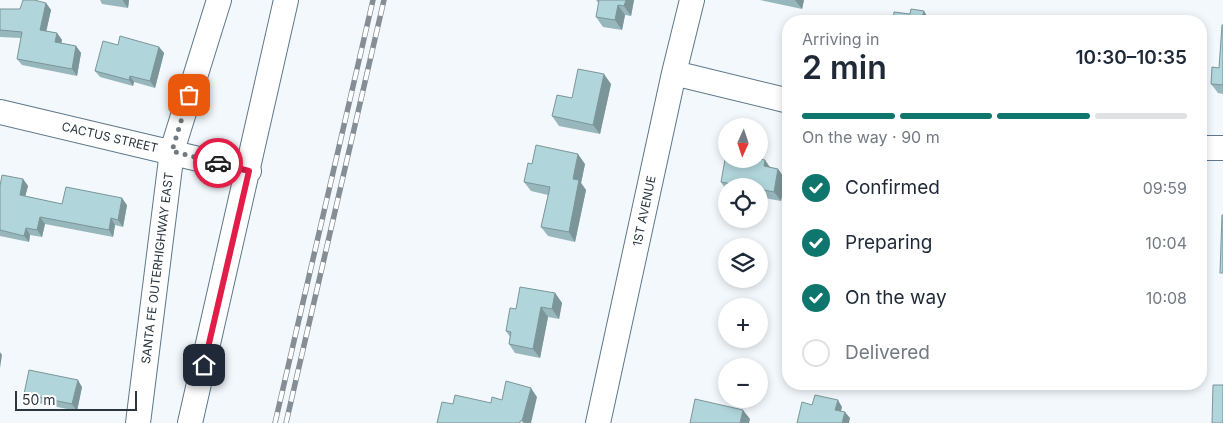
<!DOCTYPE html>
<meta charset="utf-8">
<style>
:root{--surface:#fff;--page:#f2f2f3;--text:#1f2937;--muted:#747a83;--line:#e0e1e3;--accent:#0f766e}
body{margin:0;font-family:Inter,sans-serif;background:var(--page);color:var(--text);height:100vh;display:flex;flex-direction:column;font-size:19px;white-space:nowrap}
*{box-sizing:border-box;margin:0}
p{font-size:16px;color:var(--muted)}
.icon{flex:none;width:28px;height:28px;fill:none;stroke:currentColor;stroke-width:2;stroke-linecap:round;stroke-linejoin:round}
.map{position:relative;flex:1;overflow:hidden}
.details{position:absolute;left:782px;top:15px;width:425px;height:375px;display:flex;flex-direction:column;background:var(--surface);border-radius:20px;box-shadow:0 2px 8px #0003}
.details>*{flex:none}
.needle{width:32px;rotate:183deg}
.buttons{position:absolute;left:718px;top:118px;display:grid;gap:10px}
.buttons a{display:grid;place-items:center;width:50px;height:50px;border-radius:50%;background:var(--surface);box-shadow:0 2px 8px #0003;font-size:25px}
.scale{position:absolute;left:15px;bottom:12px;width:122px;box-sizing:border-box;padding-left:5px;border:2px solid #2b363e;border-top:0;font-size:14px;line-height:18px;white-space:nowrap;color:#2b363e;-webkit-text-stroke:4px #fff;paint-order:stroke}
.pin{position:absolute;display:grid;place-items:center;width:42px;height:42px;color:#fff;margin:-21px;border-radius:10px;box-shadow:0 2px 8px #0006}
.courier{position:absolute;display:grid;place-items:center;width:50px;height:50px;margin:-25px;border:4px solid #e11d48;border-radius:50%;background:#fff;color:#222;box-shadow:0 1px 6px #0007}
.head em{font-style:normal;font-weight:600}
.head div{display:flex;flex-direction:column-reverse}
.head{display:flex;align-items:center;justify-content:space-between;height:85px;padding:0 20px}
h1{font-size:32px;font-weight:600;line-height:38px}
.bar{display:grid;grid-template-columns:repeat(4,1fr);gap:8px 5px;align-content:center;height:60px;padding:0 20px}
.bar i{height:6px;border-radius:4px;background:var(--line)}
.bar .on{background:var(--accent)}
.bar p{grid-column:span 4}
ol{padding:0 20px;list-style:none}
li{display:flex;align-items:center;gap:15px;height:55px}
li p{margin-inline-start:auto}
li .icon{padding:5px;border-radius:50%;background:var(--accent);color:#fff;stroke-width:4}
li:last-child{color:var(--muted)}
li i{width:28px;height:28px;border:2px solid var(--line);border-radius:50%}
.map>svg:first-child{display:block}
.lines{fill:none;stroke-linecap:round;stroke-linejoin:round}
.minor-casing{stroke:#5e7788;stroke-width:26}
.minor{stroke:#fff;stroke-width:24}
.rail-casing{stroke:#858e94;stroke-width:5.5}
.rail{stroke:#fff;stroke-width:4;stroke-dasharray:11;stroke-linecap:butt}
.wall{fill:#97b7bc}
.shaded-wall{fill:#7b9599}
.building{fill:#b0d5db;stroke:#7b9599}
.done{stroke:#717a80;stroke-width:5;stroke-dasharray:0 9}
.route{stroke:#e11d48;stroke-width:6}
.labels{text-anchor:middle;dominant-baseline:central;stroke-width:4;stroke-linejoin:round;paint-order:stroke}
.street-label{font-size:12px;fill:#2b363e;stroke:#fff}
</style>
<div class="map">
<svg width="1223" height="423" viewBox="0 0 1223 423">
<rect width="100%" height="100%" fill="#f2f8fc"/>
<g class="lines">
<g class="minor-casing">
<path id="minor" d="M 674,73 L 789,101
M 0,112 L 249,171
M 1201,148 L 1223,148
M 138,423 L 172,151 L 219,0
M 190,423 L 286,0
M 598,423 L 674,73 L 692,0"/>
</g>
<use href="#minor" class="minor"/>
<g class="rail-casing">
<path id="rail" d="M 275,423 L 373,0
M 286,423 L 384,0"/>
</g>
<use href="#rail" class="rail"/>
</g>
<path class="wall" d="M 100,0 L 129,0 L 128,8 L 102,4 Z
M 596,0 L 634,0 L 631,16 L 625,15 L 622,30 L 603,27 L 596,17 L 599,4 Z
M 760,0 L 804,0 L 802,9 Z
M 46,3 L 51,10 L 46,31 L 57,33 L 62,40 L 61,43 L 76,46 L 81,53 L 77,76 L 22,65 L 17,59 L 21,38 L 0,37 L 0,9 L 20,9 Z
M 1223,25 L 1223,94 L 1218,93 L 1211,84 L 1219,68 Z
M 118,45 L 159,47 L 164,53 L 155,88 L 134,82 L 133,86 L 100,77 L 95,71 Z
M 611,84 L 600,134 L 559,126 L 552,116 L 572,98 Z
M 532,164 L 585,164 L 581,183 L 586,190 L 575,242 L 548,236 L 541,227 L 548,195 L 531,191 L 524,182 Z
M 770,168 L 778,169 L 785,179 L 781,201 L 759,197 L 759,186 L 726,186 L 726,190 L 721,182 Z
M 23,179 L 28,186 L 25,196 L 62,204 L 127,205 L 123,227 L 115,225 L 113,237 L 45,224 L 42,237 L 30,235 L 29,242 L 0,236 L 0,186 Z
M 555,293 L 562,303 L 559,319 L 548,317 L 540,358 L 515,353 L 509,344 L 510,337 L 506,331 L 516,309 Z
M 82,387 L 77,411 L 28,401 L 24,394 Z"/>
<path class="shaded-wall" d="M 123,0 L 129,0 L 128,8 L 123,1 Z
M 626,0 L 634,0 L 631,16 L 624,6 Z
M 795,0 L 804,0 L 802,9 Z
M 46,3 L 51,10 L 45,37 L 40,30 Z
M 618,5 L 625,15 L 622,30 L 615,20 Z
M 924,11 L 930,21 L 922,18 Z
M 57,33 L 62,40 L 60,49 L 55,42 Z
M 76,46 L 81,53 L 77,76 L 72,69 Z
M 159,47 L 164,53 L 155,88 L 150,81 Z
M 604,74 L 611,84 L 600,134 L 593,125 Z
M 130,76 L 134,82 L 133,86 L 129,80 Z
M 578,154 L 585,164 L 581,183 L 586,190 L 575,242 L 569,232 L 573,179 Z
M 765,160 L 772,170 L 764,166 Z
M 778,169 L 785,179 L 781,201 L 774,192 Z
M 23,179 L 28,186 L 24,201 L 20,195 Z
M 122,198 L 127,205 L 123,227 L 118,220 Z
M 40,217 L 45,224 L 42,237 L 37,230 Z
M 111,218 L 115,225 L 113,237 L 109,230 Z
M 26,228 L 30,235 L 29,242 L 24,236 Z
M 555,293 L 562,303 L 559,319 L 552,309 Z
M 541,307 L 548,317 L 540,358 L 533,349 Z
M 0,352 L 2,355 L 0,368 Z
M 78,380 L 82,387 L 77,411 L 72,404 Z
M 531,388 L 537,397 L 531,423 L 523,423 L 522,421 Z
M 838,400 L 842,407 L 840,416 L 835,410 Z
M 743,410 L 750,419 L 749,423 L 740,423 Z
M 845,412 L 850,418 L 849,423 L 842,423 Z"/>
<path class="building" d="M 23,0 L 34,0 L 46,3 L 40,30 L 57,33 L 55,42 L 76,46 L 72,69 L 17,59 L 22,32 L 0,30 L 0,9 L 20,9 Z
M 599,0 L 626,0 L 624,6 L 618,5 L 615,20 L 596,17 Z
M 911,9 L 924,11 L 922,18 L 940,21 L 893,21 L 894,12 L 910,14 Z
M 1106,18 L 1133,19 L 1133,21 L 1106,21 Z
M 1222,25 L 1223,25 L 1223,85 L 1211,84 L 1212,67 L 1219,68 Z
M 120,36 L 159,47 L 150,81 L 130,76 L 129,80 L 95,71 L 103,41 L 118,45 Z
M 578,69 L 604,74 L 593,125 L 552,116 L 557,95 L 572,98 Z
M 536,145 L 578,154 L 573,179 L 579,180 L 569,232 L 541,227 L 550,187 L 524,182 L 528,163 L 532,164 Z
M 726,154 L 726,159 L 759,159 L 765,160 L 764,166 L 778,169 L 774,192 L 759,189 L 759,186 L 744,186 L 721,182 Z
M 2,175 L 23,179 L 20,195 L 62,204 L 66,187 L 122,198 L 118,220 L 111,218 L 109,230 L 40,217 L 37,230 L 26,228 L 24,236 L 0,230 L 0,186 Z
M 1222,215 L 1223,215 L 1223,273 L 1220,273 Z
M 520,287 L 555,293 L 552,309 L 541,307 L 533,349 L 509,344 L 511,332 L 506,331 L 510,308 L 516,309 Z
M 29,370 L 78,380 L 72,404 L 24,394 Z
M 506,381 L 531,388 L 522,421 L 520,421 L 520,423 L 437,423 L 442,402 L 453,404 L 455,395 L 491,403 L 492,397 L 502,400 Z
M 1213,385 L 1223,385 L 1223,423 L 1212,423 Z
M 815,395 L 838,400 L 835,410 L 845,412 L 842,423 L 797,423 L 802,402 L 812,405 Z
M 695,399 L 743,410 L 740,423 L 690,423 Z"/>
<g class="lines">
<path class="done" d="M 189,95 L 172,151 L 218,163"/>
<path class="route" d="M 204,365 L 249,171 L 218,163"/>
</g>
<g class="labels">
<g class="street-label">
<text transform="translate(110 137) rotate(13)">CACTUS STREET</text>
<text transform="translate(644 211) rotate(-78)">1ST AVENUE</text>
<text transform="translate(157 268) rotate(-83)">SANTA FE OUTERHIGHWAY EAST</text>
</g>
</g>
</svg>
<div class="buttons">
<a><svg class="needle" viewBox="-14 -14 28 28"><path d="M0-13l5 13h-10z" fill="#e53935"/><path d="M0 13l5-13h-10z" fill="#747a83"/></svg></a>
<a><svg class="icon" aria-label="locate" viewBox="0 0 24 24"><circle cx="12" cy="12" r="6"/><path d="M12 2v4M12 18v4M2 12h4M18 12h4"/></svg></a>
<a><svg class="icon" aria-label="layers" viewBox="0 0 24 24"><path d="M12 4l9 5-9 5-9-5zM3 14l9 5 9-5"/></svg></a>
<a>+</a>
<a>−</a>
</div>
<div class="scale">50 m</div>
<div class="pin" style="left:189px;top:95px;background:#ea580c"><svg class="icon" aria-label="bag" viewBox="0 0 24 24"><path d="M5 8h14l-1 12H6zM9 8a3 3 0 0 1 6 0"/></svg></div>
<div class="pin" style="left:204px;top:365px;background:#1f2937"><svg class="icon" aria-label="home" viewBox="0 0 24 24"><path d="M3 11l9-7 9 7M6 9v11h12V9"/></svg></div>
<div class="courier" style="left:218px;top:163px"><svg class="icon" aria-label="car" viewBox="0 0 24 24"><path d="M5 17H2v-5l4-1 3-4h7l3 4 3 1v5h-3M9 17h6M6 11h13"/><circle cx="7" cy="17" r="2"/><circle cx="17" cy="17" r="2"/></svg></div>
<section class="details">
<div class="head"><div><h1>2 min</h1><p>Arriving in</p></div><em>10:30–10:35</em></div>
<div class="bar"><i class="on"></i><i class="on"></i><i class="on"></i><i></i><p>On the way · 90 m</p></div>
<ol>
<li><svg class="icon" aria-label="check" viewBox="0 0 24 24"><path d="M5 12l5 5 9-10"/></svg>Confirmed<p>09:59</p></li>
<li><svg class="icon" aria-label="check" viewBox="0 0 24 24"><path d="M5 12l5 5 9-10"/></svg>Preparing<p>10:04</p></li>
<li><svg class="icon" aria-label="check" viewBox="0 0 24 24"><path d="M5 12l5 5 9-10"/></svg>On the way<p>10:08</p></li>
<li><i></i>Delivered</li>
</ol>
</section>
</div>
